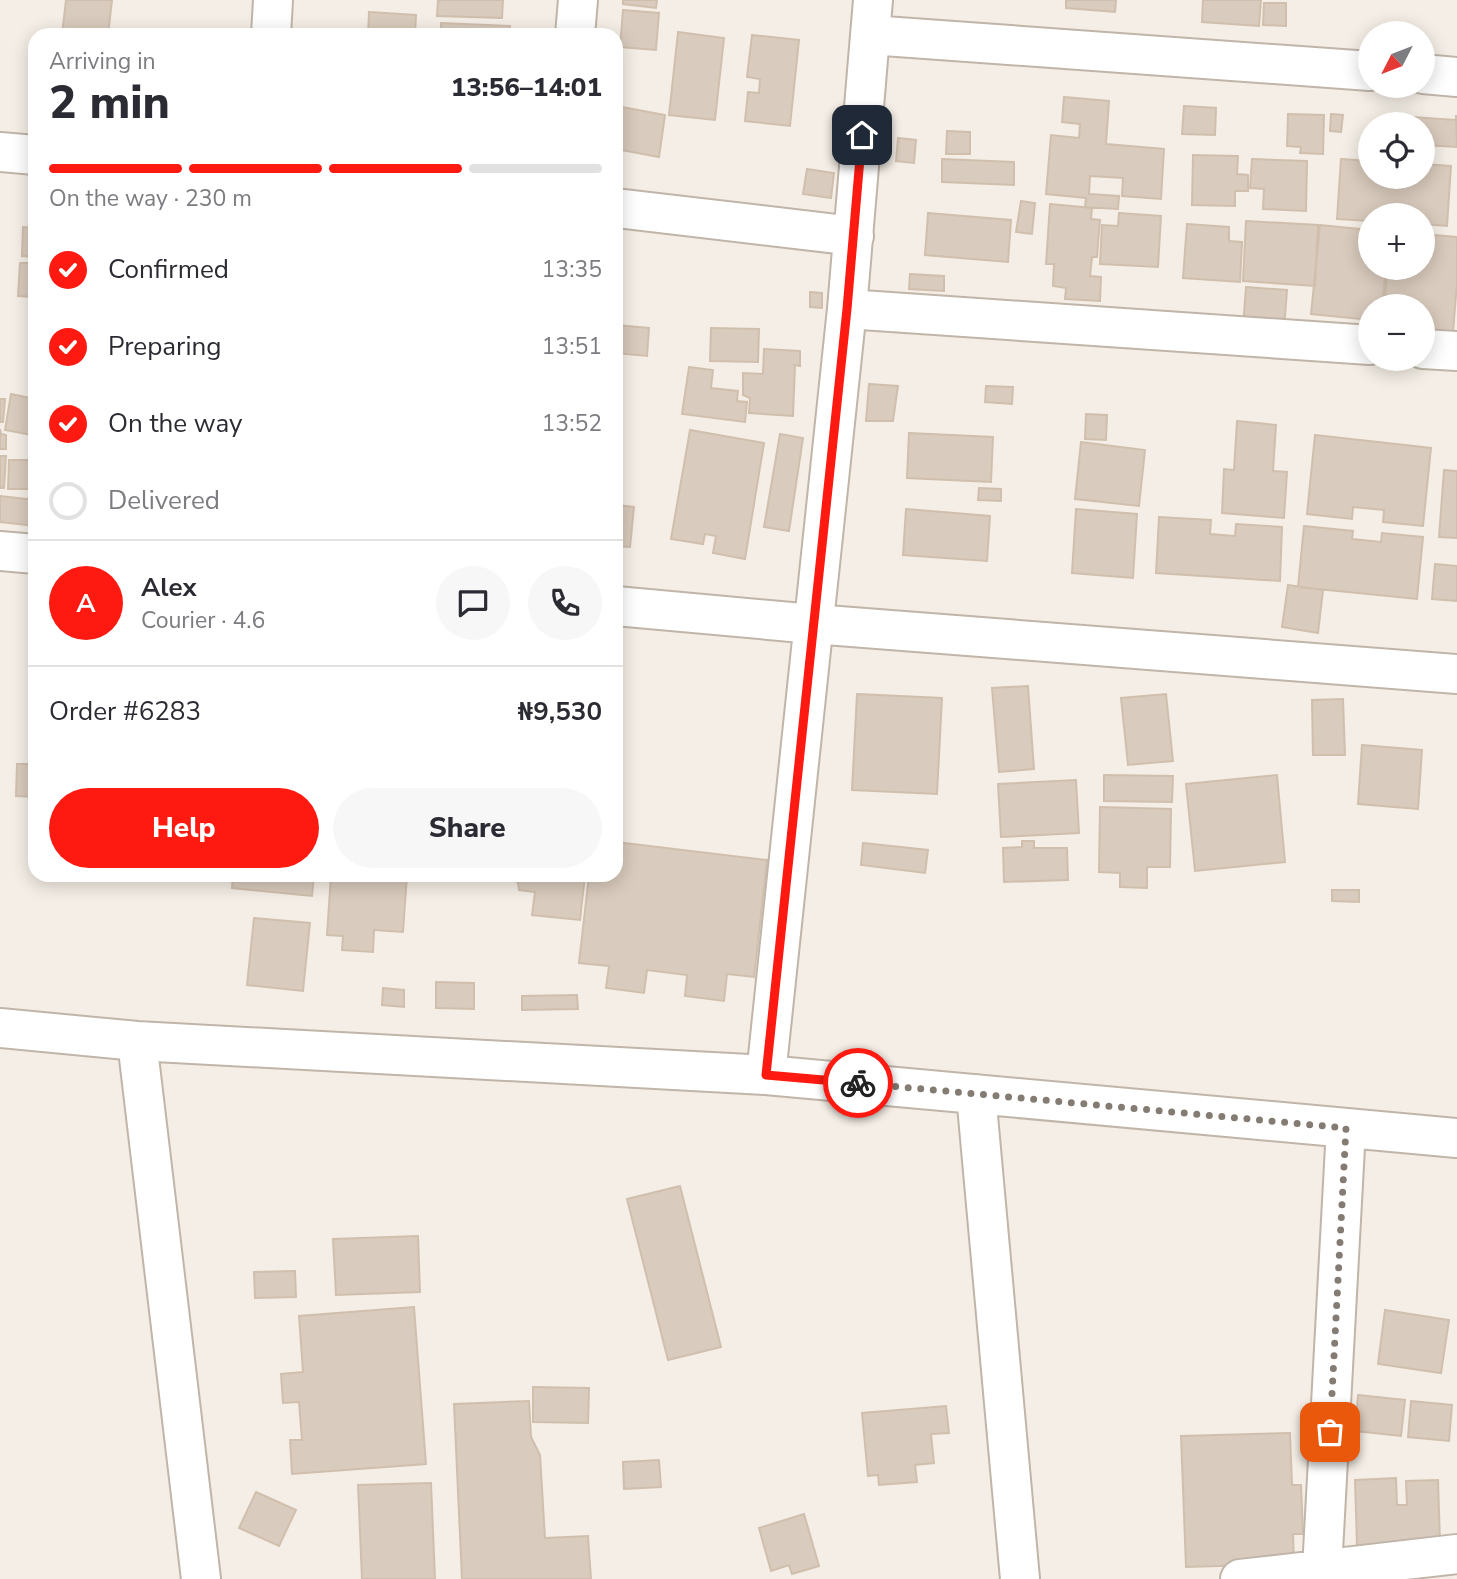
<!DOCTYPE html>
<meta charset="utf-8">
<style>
:root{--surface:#fff;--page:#f7f7f7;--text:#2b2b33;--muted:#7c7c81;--line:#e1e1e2;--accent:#ff1a11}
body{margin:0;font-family:"Nunito Sans",sans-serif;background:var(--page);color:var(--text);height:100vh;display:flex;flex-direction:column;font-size:26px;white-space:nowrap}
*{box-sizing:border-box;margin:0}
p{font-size:23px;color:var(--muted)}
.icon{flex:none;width:38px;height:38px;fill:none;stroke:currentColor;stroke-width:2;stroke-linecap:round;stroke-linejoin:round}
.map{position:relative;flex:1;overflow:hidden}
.side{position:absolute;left:28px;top:28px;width:595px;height:854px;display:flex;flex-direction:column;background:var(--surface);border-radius:21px;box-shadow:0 4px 18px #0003}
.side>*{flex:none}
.needle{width:46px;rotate:228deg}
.controls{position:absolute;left:1358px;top:21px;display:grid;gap:14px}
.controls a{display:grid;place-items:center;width:77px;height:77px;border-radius:50%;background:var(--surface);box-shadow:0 4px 18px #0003;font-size:35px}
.pin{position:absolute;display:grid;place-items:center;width:60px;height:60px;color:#fff;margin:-30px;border-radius:14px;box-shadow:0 4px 10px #0006}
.courier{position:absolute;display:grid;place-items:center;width:70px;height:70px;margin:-35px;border:5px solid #ff1a11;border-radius:50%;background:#fff;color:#222;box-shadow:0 2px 9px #0007}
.summary em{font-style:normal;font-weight:800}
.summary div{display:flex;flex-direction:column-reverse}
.summary{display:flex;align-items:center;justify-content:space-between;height:119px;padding:0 21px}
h1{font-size:46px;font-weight:800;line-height:52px}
.bar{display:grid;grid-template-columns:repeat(4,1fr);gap:10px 7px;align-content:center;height:84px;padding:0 21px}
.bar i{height:9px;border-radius:5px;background:var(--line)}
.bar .current{background:var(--accent)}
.bar p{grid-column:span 4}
.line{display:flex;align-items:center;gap:18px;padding:0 21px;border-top:2px solid var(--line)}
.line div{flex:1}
.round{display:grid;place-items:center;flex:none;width:74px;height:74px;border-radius:37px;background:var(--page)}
ol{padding:0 21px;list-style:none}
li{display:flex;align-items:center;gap:21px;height:77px}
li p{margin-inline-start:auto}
li .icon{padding:7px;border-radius:50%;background:var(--accent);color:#fff;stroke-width:4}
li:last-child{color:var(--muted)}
li i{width:38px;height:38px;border:4px solid var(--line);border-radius:50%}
.cta{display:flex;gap:14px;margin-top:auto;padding:14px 21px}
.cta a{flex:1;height:80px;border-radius:42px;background:var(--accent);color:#fff;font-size:28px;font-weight:800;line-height:80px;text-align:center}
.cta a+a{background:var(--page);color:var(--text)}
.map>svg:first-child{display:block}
.building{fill:#d9cbbd;stroke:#d1bfad;stroke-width:2}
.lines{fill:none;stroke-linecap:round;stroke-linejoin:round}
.minor-casing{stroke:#c0b5a8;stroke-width:42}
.minor{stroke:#fff;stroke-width:38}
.done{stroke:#847c73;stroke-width:7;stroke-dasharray:0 12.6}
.route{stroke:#ff1a11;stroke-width:9}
</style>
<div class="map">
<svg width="1457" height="1579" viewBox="0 0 1457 1579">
<rect width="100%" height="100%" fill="#f4eee6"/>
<path class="building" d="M 66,0 L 112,0 L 108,35 L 62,35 Z
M 438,0 L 503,0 L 502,18 L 437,16 Z
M 623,0 L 657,0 L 656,8 L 623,4 Z
M 1066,0 L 1116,0 L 1115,12 L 1066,8 Z
M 1203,0 L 1261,0 L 1259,26 L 1202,22 Z
M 1264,3 L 1286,3 L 1286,26 L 1263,25 Z
M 623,10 L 659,13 L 656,50 L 620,47 Z
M 369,12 L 416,15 L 415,35 L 368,35 Z
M 441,23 L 510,26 L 509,35 L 441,35 Z
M 678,32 L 724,38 L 715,120 L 669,115 Z
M 752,35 L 799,40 L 790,126 L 745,121 L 748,92 L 759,93 L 760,79 L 747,77 Z
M 1064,97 L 1109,101 L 1106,144 L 1164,149 L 1161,199 L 1122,196 L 1123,178 L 1090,176 L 1089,194 L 1119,196 L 1118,209 L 1085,207 L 1086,198 L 1046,194 L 1051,135 L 1079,138 L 1080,124 L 1062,122 Z
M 1184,106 L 1216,108 L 1215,135 L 1182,134 Z
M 622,107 L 665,115 L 659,157 L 616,149 Z
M 1288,114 L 1324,115 L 1323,154 L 1300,153 L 1301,147 L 1287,146 Z
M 1331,114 L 1343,115 L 1341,132 L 1330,131 Z
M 1456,115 L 1457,147 L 1423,145 L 1423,124 L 1413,124 L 1413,117 L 1456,120 Z
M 947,131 L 970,132 L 970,154 L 946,154 Z
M 898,138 L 916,140 L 914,163 L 896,161 Z
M 1193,155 L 1238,156 L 1237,174 L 1248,175 L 1248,191 L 1235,191 L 1235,206 L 1192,205 Z
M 942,159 L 1014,162 L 1014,185 L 942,182 Z
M 1252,159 L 1307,161 L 1306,211 L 1263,209 L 1264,189 L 1250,188 Z
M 1341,159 L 1370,161 L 1370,177 L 1423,177 L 1423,164 L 1451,166 L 1447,226 L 1423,224 L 1423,215 L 1370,215 L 1370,221 L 1337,219 Z
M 807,169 L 834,173 L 831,198 L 803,194 Z
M 1021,201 L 1035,203 L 1032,234 L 1016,232 Z
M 1050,204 L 1092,208 L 1091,219 L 1100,220 L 1097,257 L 1092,257 L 1090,276 L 1101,277 L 1100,301 L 1065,299 L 1066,288 L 1053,286 L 1054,264 L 1046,264 Z
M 928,213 L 1011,220 L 1008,262 L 925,255 Z
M 1119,213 L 1161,216 L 1158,267 L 1100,264 L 1102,225 L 1118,226 Z
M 1246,221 L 1318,225 L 1315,286 L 1243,281 Z
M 1187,224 L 1229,227 L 1229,241 L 1242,242 L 1240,282 L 1183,278 Z
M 1320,225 L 1370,230 L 1370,268 L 1386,268 L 1382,306 L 1370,306 L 1370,320 L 1311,314 Z
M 23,227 L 35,228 L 35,257 L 22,256 Z
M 1423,234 L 1457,237 L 1457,283 L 1453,332 L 1423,329 L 1423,306 L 1384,306 L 1388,268 L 1423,268 Z
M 20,263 L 35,263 L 35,297 L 18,296 Z
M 910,274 L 944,276 L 944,291 L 909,289 Z
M 1246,287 L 1287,290 L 1284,330 L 1243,326 Z
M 810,292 L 822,293 L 822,308 L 810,307 Z
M 616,325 L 649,328 L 647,356 L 616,353 Z
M 711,328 L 759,329 L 758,362 L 710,361 Z
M 764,349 L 800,351 L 800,366 L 795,365 L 793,416 L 749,413 L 750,398 L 743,395 L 743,373 L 763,374 Z
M 689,367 L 713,370 L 711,388 L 738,391 L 737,401 L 747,402 L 745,422 L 682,414 Z
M 869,384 L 898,386 L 893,421 L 866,421 Z
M 986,386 L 1013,387 L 1012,404 L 985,402 Z
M 11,394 L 35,399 L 35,444 L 31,443 L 32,435 L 5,430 Z
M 0,399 L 5,399 L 3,422 L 0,422 Z
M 1086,414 L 1107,415 L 1106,440 L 1085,439 Z
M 1237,421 L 1276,425 L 1273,471 L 1287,472 L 1284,518 L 1222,513 L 1224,469 L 1234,470 Z
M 0,429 L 1,434 L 6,435 L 6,449 L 0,449 Z
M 690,430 L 764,443 L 745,559 L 713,553 L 716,536 L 705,534 L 703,544 L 671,539 Z
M 909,433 L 993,437 L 991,482 L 907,478 Z
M 780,434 L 803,438 L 789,531 L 764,527 Z
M 1315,435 L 1431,448 L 1423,526 L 1383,522 L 1384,510 L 1353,507 L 1352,519 L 1307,514 Z
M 1081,442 L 1145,450 L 1139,506 L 1075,499 Z
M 0,456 L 6,456 L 4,488 L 0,488 Z
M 9,460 L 35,460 L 35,489 L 8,489 Z
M 1444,470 L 1457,471 L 1457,538 L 1439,537 Z
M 979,488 L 1001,489 L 1001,501 L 978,500 Z
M 0,496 L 35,500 L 35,526 L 0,522 Z
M 616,505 L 634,507 L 630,547 L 616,546 Z
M 906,509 L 990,516 L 987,561 L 903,555 Z
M 1076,509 L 1137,514 L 1133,578 L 1072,573 Z
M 1159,517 L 1211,520 L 1210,534 L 1235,536 L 1236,524 L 1282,527 L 1280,581 L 1156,573 Z
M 1304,526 L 1353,531 L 1352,539 L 1381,542 L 1382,533 L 1423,537 L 1417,599 L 1298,587 Z
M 1435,564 L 1457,566 L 1457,601 L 1432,599 Z
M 1288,585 L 1323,590 L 1318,633 L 1282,627 Z
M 1028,686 L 1034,769 L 999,772 L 992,688 Z
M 857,694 L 942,698 L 937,794 L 852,790 Z
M 1166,694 L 1173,761 L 1128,765 L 1121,698 Z
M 1343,699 L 1345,755 L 1313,755 L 1312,700 Z
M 1362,745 L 1422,750 L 1418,809 L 1358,804 Z
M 17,764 L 35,764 L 35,797 L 16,796 Z
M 1104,775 L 1173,776 L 1172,802 L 1104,801 Z
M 1277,775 L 1285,862 L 1195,871 L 1186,784 Z
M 1076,780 L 1079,833 L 1001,837 L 998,784 Z
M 1100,807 L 1171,809 L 1170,867 L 1147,867 L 1147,888 L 1120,887 L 1120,873 L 1099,872 Z
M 1022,841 L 1034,841 L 1034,848 L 1067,848 L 1068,880 L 1004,882 L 1003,848 L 1022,847 Z
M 616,842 L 767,860 L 754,977 L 727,974 L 724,1001 L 685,996 L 687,975 L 647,970 L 644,993 L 606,988 L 609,966 L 579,963 L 589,875 L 616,875 Z
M 863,843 L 928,850 L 925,873 L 861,865 Z
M 233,875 L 314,875 L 312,896 L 232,888 Z
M 331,875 L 407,875 L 403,932 L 374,930 L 373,952 L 342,950 L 343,936 L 327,935 Z
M 511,875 L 585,875 L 580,920 L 532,915 L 535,892 L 519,890 L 518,882 L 511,880 Z
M 1332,890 L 1359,890 L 1359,902 L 1332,901 Z
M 254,918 L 310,923 L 303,991 L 247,985 Z
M 436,982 L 474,983 L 474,1009 L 436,1008 Z
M 383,988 L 404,990 L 404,1007 L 382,1005 Z
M 577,995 L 578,1009 L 522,1010 L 522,996 Z
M 680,1186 L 721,1347 L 668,1360 L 627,1199 Z
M 418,1236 L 420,1292 L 336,1295 L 333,1239 Z
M 295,1271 L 296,1297 L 255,1298 L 254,1272 Z
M 414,1307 L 426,1464 L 292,1474 L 290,1440 L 302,1440 L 299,1402 L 283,1403 L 281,1374 L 303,1372 L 299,1316 Z
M 1385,1310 L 1449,1320 L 1441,1373 L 1378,1364 Z
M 533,1387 L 589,1388 L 588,1423 L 533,1422 Z
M 1358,1395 L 1405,1400 L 1401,1436 L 1355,1431 Z
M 529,1401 L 531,1437 L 540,1455 L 545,1538 L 588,1536 L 591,1579 L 462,1579 L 454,1404 Z
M 1411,1401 L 1452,1405 L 1449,1441 L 1408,1437 Z
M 946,1406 L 949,1433 L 931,1434 L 934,1463 L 915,1465 L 917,1482 L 879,1485 L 878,1475 L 868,1476 L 862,1413 Z
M 1290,1433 L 1292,1485 L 1301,1485 L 1303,1534 L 1293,1534 L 1294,1564 L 1186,1567 L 1181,1436 Z
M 659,1460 L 661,1487 L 624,1489 L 623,1462 Z
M 1396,1478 L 1397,1505 L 1407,1505 L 1406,1481 L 1438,1480 L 1440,1543 L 1357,1546 L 1355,1480 Z
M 431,1483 L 435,1579 L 362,1579 L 358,1485 Z
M 256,1492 L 296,1510 L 279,1546 L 239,1528 Z
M 804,1514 L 819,1566 L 792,1574 L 789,1565 L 771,1571 L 759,1528 Z"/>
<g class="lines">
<g class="minor-casing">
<path id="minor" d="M 271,35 L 273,0
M 575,35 L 578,0
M 870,35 L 1370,71
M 1423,74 L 1457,77
M 0,152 L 35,155
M 616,208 L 854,236
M 847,309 L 1370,345
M 1423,349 L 1457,351
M 0,551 L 35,554
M 616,606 L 813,624 L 1457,674
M 0,1028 L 137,1041 L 766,1075 L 1457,1138
M 137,1041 L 201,1579
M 766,1075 L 847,309 L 873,0
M 976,1094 L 1020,1579
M 1322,1570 L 1346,1128
M 1240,1579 L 1457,1554"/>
</g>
<use href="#minor" class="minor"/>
</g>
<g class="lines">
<path class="done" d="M 858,1083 L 1346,1128 L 1330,1432"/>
<path class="route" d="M 858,1083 L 766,1075 L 847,309 L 862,135"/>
</g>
</svg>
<div class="controls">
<a><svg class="needle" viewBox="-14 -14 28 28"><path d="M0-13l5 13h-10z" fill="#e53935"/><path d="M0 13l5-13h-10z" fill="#7c7c81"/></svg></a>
<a><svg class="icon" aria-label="locate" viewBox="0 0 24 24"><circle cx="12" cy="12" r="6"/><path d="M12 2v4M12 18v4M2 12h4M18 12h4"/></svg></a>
<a>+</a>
<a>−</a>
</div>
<div class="pin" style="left:1330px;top:1432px;background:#ea580c"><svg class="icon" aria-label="bag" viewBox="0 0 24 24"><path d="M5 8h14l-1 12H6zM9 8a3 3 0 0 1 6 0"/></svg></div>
<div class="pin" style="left:862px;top:135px;background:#1f2937"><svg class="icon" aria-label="home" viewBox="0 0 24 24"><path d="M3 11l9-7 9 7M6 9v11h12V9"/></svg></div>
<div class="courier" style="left:858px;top:1083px"><svg class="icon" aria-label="bike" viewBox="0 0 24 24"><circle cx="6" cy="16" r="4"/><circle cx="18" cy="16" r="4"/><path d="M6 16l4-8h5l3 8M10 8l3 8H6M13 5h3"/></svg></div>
<section class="side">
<div class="summary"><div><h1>2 min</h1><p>Arriving in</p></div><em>13:56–14:01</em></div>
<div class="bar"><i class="current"></i><i class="current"></i><i class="current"></i><i></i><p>On the way · 230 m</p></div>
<ol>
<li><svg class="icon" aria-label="check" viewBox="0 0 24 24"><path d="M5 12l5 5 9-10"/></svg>Confirmed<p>13:35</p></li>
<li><svg class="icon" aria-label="check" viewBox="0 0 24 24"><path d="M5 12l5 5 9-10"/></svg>Preparing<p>13:51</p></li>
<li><svg class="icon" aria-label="check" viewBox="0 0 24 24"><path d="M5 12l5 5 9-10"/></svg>On the way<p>13:52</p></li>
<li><i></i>Delivered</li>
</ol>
<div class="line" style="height:126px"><b class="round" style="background:var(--accent);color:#fff">A</b><div><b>Alex</b><p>Courier · 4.6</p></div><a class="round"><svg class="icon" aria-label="chat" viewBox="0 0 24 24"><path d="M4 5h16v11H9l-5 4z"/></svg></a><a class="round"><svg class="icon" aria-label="phone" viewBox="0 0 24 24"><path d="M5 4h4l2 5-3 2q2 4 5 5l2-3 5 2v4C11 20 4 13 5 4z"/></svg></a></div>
<div class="line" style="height:91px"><div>Order #6283</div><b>₦9,530</b></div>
<div class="cta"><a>Help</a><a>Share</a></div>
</section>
</div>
